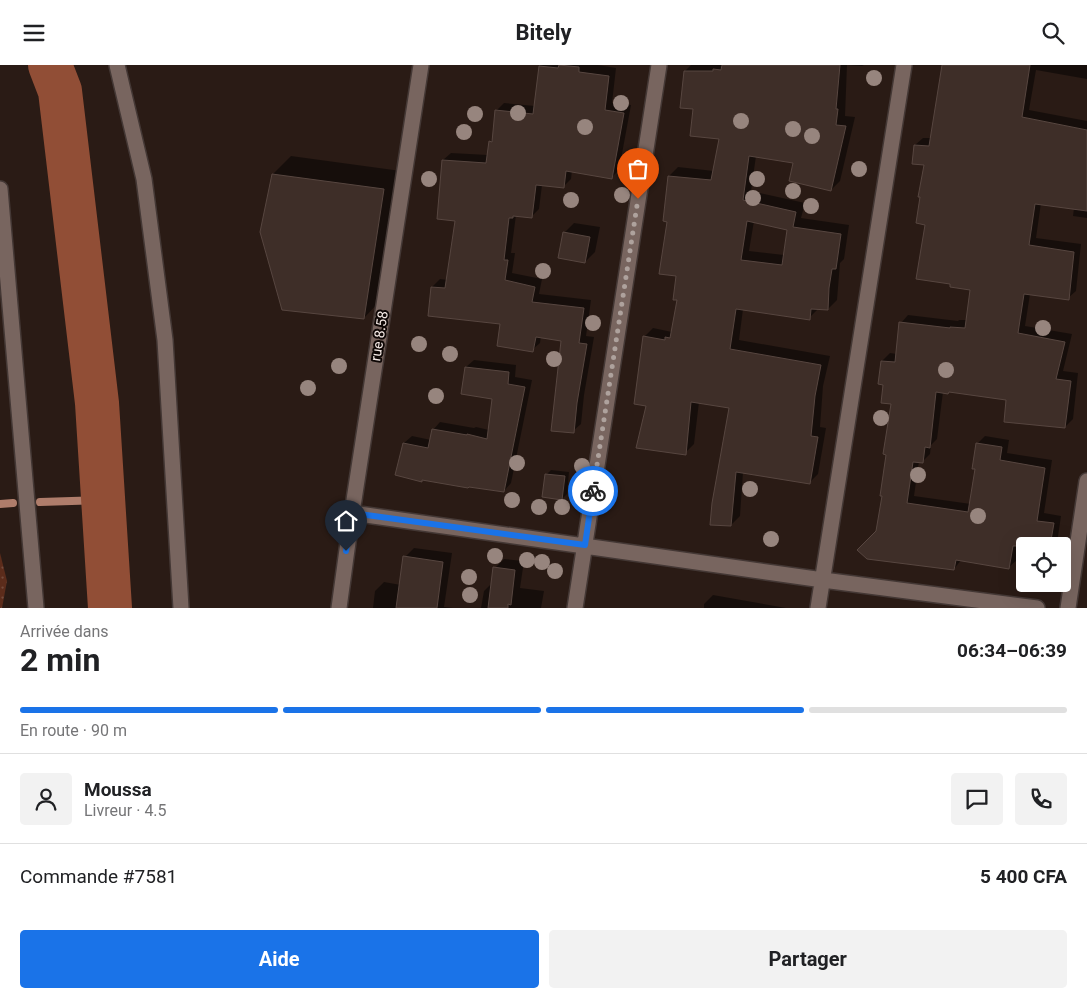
<!DOCTYPE html>
<html lang="fr">
<meta charset="utf-8">
<style>
:root{--surface:#fff;--page:#f2f2f2;--text:#202124;--muted:#757577;--line:#e0e0e0;--accent:#1a73e8}
body{margin:0;font-family:Roboto,sans-serif;background:var(--page);color:var(--text);height:100vh;display:flex;flex-direction:column;font-size:19px;white-space:nowrap}
*{box-sizing:border-box;margin:0}
p{font-size:16px;color:var(--muted)}
.icon{flex:none;width:28px;height:28px;fill:none;stroke:currentColor;stroke-width:2;stroke-linecap:round;stroke-linejoin:round}
.map{position:relative;height:543px;overflow:hidden}
.sheet{display:flex;flex-direction:column;background:var(--surface);flex:1}
.sheet>*{flex:none}
.fabs{position:absolute;left:1016px;top:472px;display:grid;gap:10px}
.fabs a{display:grid;place-items:center;width:55px;height:55px;border-radius:5px;background:var(--surface);box-shadow:0 5px 20px #0002;font-size:25px}
.pin{position:absolute;display:grid;place-items:center;width:42px;height:42px;color:#fff;margin:-51px -21px;border-radius:50% 50% 50% 0;rotate:-45deg;box-shadow:0 0 5px #0007}
.pin .icon{rotate:45deg}
.courier{position:absolute;display:grid;place-items:center;width:50px;height:50px;margin:-25px;border:4px solid #1a73e8;border-radius:50%;background:#fff;color:#222;box-shadow:0 1px 6px #0007}
.head em{font-style:normal;font-weight:700}
.head div{display:flex;flex-direction:column-reverse}
.head{display:flex;align-items:center;justify-content:space-between;height:85px;padding:0 20px}
h1{font-size:32px;font-weight:700;line-height:38px}
.bar{display:grid;grid-template-columns:repeat(4,1fr);gap:8px 5px;align-content:center;height:60px;padding:0 20px}
.bar i{height:6px;border-radius:4px;background:var(--line)}
.bar .selected{background:var(--accent)}
.bar p{grid-column:span 4}
.line{display:flex;align-items:center;gap:12px;padding:0 20px;border-top:1px solid var(--line)}
.line div{flex:1}
.round{display:grid;place-items:center;flex:none;width:52px;height:52px;border-radius:5px;background:var(--page)}
.button{display:flex;gap:10px;margin-top:auto;padding:10px 20px}
.button a{flex:1;height:58px;border-radius:5px;background:var(--accent);color:#fff;font-size:20px;font-weight:700;line-height:58px;text-align:center}
.button a+a{background:var(--page);color:var(--text)}
header{display:flex;justify-content:space-between;align-items:center;height:65px;padding:0 20px;background:var(--surface);font-size:22px;font-weight:700}
.map>svg:first-child{display:block}
.garden{fill:url(#garden-dots)}
.shadow{fill:#0007;fill-rule:evenodd}
.lines{fill:none;stroke-linecap:round;stroke-linejoin:round}
.stream{stroke:#af7d6b;stroke-width:8}
.river{stroke:#914e36;stroke-width:44}
.building{fill:#3e2e28;stroke:#574640;fill-rule:evenodd}
.street-casing{stroke:#443835;stroke-width:18}
.street{stroke:#78655f;stroke-width:15}
.tree{fill:#97857e}
.done{stroke:#aea29d;stroke-width:5;stroke-dasharray:0 9}
.route{stroke:#1a73e8;stroke-width:6}
.labels{text-anchor:middle;dominant-baseline:central;stroke-width:4;stroke-linejoin:round;paint-order:stroke}
.street-label{font-size:14px;fill:#f5eae6;stroke:#0e0705}
</style>
<header><svg class="icon" aria-label="menu" viewBox="0 0 24 24"><path d="M4 6h16M4 12h16M4 18h16"/></svg>Bitely<svg class="icon" aria-label="search" viewBox="0 0 24 24"><circle cx="10" cy="10" r="6"/><path d="M15 15l6 6"/></svg></header>
<div class="map">
<svg width="1087" height="543" viewBox="0 0 1087 543">
<defs>
<pattern id="garden-dots" width="8" height="8" patternUnits="userSpaceOnUse" patternTransform="scale(1.25)"><rect width="8" height="8" fill="#5c2c1b"/><path d="M2 2h.1M6 6h.1" fill="none" stroke="#744b3c" stroke-width="1.8" stroke-linecap="round"/></pattern>
</defs>
<rect width="100%" height="100%" fill="#2a1b15"/>
<path class="garden" d="M 0,488 L 7,516 L 2,543 L 0,543 Z"/>
<path class="shadow" d="M 540,0 L 598,0 L 616,3 L 612,38 L 631,40 L 619,105 L 611,113 L 572,105 L 571,114 L 563,122 L 542,120 L 539,144 L 532,151 L 516,150 L 511,188 L 515,188 L 512,208 L 542,214 L 539,229 L 591,235 L 586,271 L 594,272 L 584,330 L 581,359 L 573,366 L 563,275 L 541,271 L 540,278 L 532,285 L 501,258 L 429,250 L 432,222 L 440,214 L 448,215 L 456,155 L 443,95 L 451,88 L 488,90 L 490,77 L 493,74 L 496,46 L 504,38 L 535,41 Z
M 691,0 L 864,0 L 862,1 L 847,0 L 845,51 L 855,52 L 840,116 L 831,125 L 795,97 L 756,91 L 751,126 L 805,138 L 801,153 L 849,160 L 844,194 L 840,198 L 837,235 L 828,244 L 818,244 L 809,253 L 743,244 L 739,275 L 830,291 L 823,321 L 820,362 L 826,363 L 818,409 L 809,418 L 743,407 L 740,451 L 731,460 L 730,342 L 699,337 L 694,379 L 685,388 L 648,340 L 644,272 L 653,263 L 672,267 L 678,234 L 678,210 L 668,156 L 669,111 L 678,102 L 714,106 L 720,73 L 694,43 L 685,6 ZM 754,156 L 789,164 L 784,190 L 749,186 Z
M 944,0 L 1087,0 L 1087,14 L 1036,5 L 1029,45 L 1087,56 L 1087,153 L 1073,151 L 1074,143 L 1041,138 L 1036,173 L 1081,179 L 1076,226 L 1068,233 L 1030,229 L 1025,261 L 1072,269 L 1063,306 L 1078,308 L 1073,354 L 1065,362 L 1007,334 L 949,326 L 943,327 L 937,374 L 931,380 L 930,389 L 922,397 L 919,396 L 914,431 L 971,439 L 976,403 L 977,379 L 985,371 L 1009,375 L 1007,388 L 1052,395 L 1044,448 L 1061,451 L 1057,478 L 1054,481 L 1019,482 L 1017,495 L 1009,502 L 962,494 L 954,504 L 878,467 L 884,430 L 893,338 L 884,318 L 882,296 L 890,288 L 897,289 L 901,258 L 908,250 L 958,256 L 959,255 L 967,255 L 971,224 L 926,159 L 926,99 L 915,80 L 923,73 L 931,73 Z
M 291,91 L 401,106 L 381,235 L 364,253 L 273,109 Z
M 574,158 L 600,162 L 595,187 L 585,197 L 564,168 Z
M 474,295 L 516,300 L 515,312 L 532,315 L 511,418 L 504,426 L 423,413 L 404,378 L 412,371 L 431,375 L 433,365 L 440,357 L 474,363 L 476,362 L 489,365 L 493,333 L 466,302 Z
M 551,405 L 569,407 L 567,429 L 562,434 L 546,410 Z
M 414,483 L 452,488 L 444,542 L 453,543 L 373,543 L 375,526 L 384,517 L 401,520 L 405,492 Z
M 504,494 L 524,496 L 520,523 L 544,526 L 541,543 L 481,543 L 484,526 L 493,517 L 495,503 Z
M 713,530 L 786,543 L 704,543 L 704,539 Z"/>
<g class="lines">
<path class="stream" d="M 40,437 L 103,435
M 0,439 L 13,438"/>
<path class="river" d="M 50,0 L 60,26 L 97,338 L 110,543"/>
</g>
<path class="building" d="M 559,0 L 579,2 L 579,7 L 609,11 L 605,45 L 624,48 L 612,114 L 566,106 L 564,123 L 536,120 L 532,153 L 513,151 L 513,153 L 509,153 L 504,195 L 508,195 L 505,215 L 535,222 L 532,237 L 584,243 L 579,278 L 587,279 L 577,338 L 574,368 L 551,366 L 561,276 L 536,272 L 533,287 L 497,281 L 500,259 L 428,251 L 431,222 L 445,223 L 455,156 L 437,154 L 442,95 L 486,98 L 489,76 L 492,77 L 495,45 L 533,49 L 539,1 L 558,3 Z
M 722,0 L 840,0 L 836,44 L 838,44 L 836,60 L 846,61 L 831,126 L 789,116 L 793,98 L 749,91 L 743,135 L 796,147 L 793,162 L 841,169 L 836,204 L 832,204 L 829,223 L 828,245 L 811,244 L 810,255 L 736,244 L 730,284 L 821,300 L 815,331 L 811,371 L 818,372 L 810,419 L 736,407 L 731,461 L 710,460 L 712,438 L 729,343 L 691,337 L 686,390 L 636,383 L 646,341 L 634,339 L 643,271 L 665,275 L 665,272 L 670,273 L 677,235 L 673,235 L 676,211 L 659,209 L 667,157 L 663,156 L 668,111 L 711,115 L 719,74 L 690,71 L 693,44 L 680,43 L 684,6 L 713,6 L 713,4 L 721,5 ZM 747,156 L 787,165 L 782,200 L 741,195 Z
M 942,0 L 1030,0 L 1022,52 L 1087,65 L 1087,146 L 1035,139 L 1029,180 L 1074,187 L 1069,235 L 1024,229 L 1018,268 L 1065,277 L 1056,314 L 1071,316 L 1065,363 L 1004,357 L 1006,335 L 949,327 L 948,329 L 936,327 L 930,383 L 925,382 L 923,398 L 913,397 L 907,438 L 968,447 L 975,404 L 972,404 L 976,378 L 1002,382 L 1000,395 L 1045,403 L 1037,456 L 1054,458 L 1050,481 L 1013,481 L 1009,504 L 956,495 L 954,505 L 867,494 L 857,485 L 876,466 L 882,431 L 880,431 L 886,390 L 883,389 L 891,339 L 881,338 L 883,320 L 878,319 L 881,296 L 895,297 L 899,257 L 950,263 L 950,262 L 965,263 L 970,225 L 950,222 L 950,219 L 916,214 L 925,160 L 916,158 L 920,132 L 918,132 L 924,100 L 912,99 L 914,80 L 929,81 Z
M 272,109 L 384,124 L 364,254 L 282,245 L 260,167 Z
M 563,167 L 590,172 L 585,198 L 558,193 Z
M 465,302 L 509,307 L 508,319 L 525,322 L 504,427 L 469,422 L 468,423 L 422,415 L 422,417 L 395,410 L 403,378 L 428,383 L 432,364 L 467,370 L 467,369 L 487,374 L 492,334 L 461,329 Z
M 545,409 L 565,411 L 562,435 L 542,432 Z
M 403,491 L 443,497 L 437,543 L 396,543 Z
M 493,502 L 515,505 L 511,540 L 508,539 L 508,543 L 488,543 Z"/>
<g class="lines">
<g class="street-casing">
<path id="street" d="M 117,0 L 144,114 L 165,275 L 181,543
M 0,124 L 36,543
M 352,448 L 823,515 L 1037,543
M 339,543 L 352,448 L 421,0
M 575,543 L 659,0
M 818,543 L 904,0
M 1068,543 L 1087,416"/>
</g>
<use href="#street" class="street"/>
</g>
<g class="tree">
<circle cx="874" cy="13" r="8"/>
<circle cx="621" cy="38" r="8"/>
<circle cx="518" cy="48" r="8"/>
<circle cx="475" cy="49" r="8"/>
<circle cx="741" cy="56" r="8"/>
<circle cx="585" cy="62" r="8"/>
<circle cx="793" cy="64" r="8"/>
<circle cx="464" cy="67" r="8"/>
<circle cx="812" cy="71" r="8"/>
<circle cx="859" cy="104" r="8"/>
<circle cx="429" cy="114" r="8"/>
<circle cx="757" cy="114" r="8"/>
<circle cx="793" cy="126" r="8"/>
<circle cx="622" cy="130" r="8"/>
<circle cx="753" cy="133" r="8"/>
<circle cx="571" cy="135" r="8"/>
<circle cx="811" cy="141" r="8"/>
<circle cx="543" cy="206" r="8"/>
<circle cx="593" cy="258" r="8"/>
<circle cx="1043" cy="263" r="8"/>
<circle cx="419" cy="279" r="8"/>
<circle cx="450" cy="289" r="8"/>
<circle cx="554" cy="294" r="8"/>
<circle cx="339" cy="301" r="8"/>
<circle cx="946" cy="305" r="8"/>
<circle cx="308" cy="323" r="8"/>
<circle cx="436" cy="331" r="8"/>
<circle cx="881" cy="353" r="8"/>
<circle cx="517" cy="398" r="8"/>
<circle cx="582" cy="401" r="8"/>
<circle cx="918" cy="410" r="8"/>
<circle cx="750" cy="424" r="8"/>
<circle cx="512" cy="435" r="8"/>
<circle cx="539" cy="442" r="8"/>
<circle cx="562" cy="442" r="8"/>
<circle cx="978" cy="451" r="8"/>
<circle cx="771" cy="474" r="8"/>
<circle cx="495" cy="491" r="8"/>
<circle cx="527" cy="495" r="8"/>
<circle cx="542" cy="497" r="8"/>
<circle cx="555" cy="506" r="8"/>
<circle cx="469" cy="512" r="8"/>
<circle cx="470" cy="530" r="8"/>
</g>
<g class="lines">
<path class="done" d="M 593,426 L 638,134"/>
<path class="route" d="M 346,486 L 352,448 L 585,480 L 593,426"/>
</g>
<g class="labels">
<g class="street-label">
<text transform="translate(379 271) rotate(-81)">rue 8.58</text>
</g>
</g>
</svg>
<div class="fabs">
<a><svg class="icon" aria-label="locate" viewBox="0 0 24 24"><circle cx="12" cy="12" r="6"/><path d="M12 2v4M12 18v4M2 12h4M18 12h4"/></svg></a>
</div>
<div class="pin" style="left:638px;top:134px;background:#ea580c"><svg class="icon" aria-label="bag" viewBox="0 0 24 24"><path d="M5 8h14l-1 12H6zM9 8a3 3 0 0 1 6 0"/></svg></div>
<div class="pin" style="left:346px;top:486px;background:#1f2937"><svg class="icon" aria-label="home" viewBox="0 0 24 24"><path d="M3 11l9-7 9 7M6 9v11h12V9"/></svg></div>
<div class="courier" style="left:593px;top:426px"><svg class="icon" aria-label="bike" viewBox="0 0 24 24"><circle cx="6" cy="16" r="4"/><circle cx="18" cy="16" r="4"/><path d="M6 16l4-8h5l3 8M10 8l3 8H6M13 5h3"/></svg></div>
</div>
<section class="sheet">
<div class="head"><div><h1>2 min</h1><p>Arrivée dans</p></div><em>06:34–06:39</em></div>
<div class="bar"><i class="selected"></i><i class="selected"></i><i class="selected"></i><i></i><p>En route · 90 m</p></div>
<div class="line" style="height:90px"><a class="round"><svg class="icon" aria-label="person" viewBox="0 0 24 24"><circle cx="12" cy="8" r="4"/><path d="M4 21q1-7 8-7t8 7"/></svg></a><div><b>Moussa</b><p>Livreur · 4.5</p></div><a class="round"><svg class="icon" aria-label="chat" viewBox="0 0 24 24"><path d="M4 5h16v11H9l-5 4z"/></svg></a><a class="round"><svg class="icon" aria-label="phone" viewBox="0 0 24 24"><path d="M5 4h4l2 5-3 2q2 4 5 5l2-3 5 2v4C11 20 4 13 5 4z"/></svg></a></div>
<div class="line" style="height:65px"><div>Commande #7581</div><b>5 400 CFA</b></div>
<div class="button"><a>Aide</a><a>Partager</a></div>
</section>
